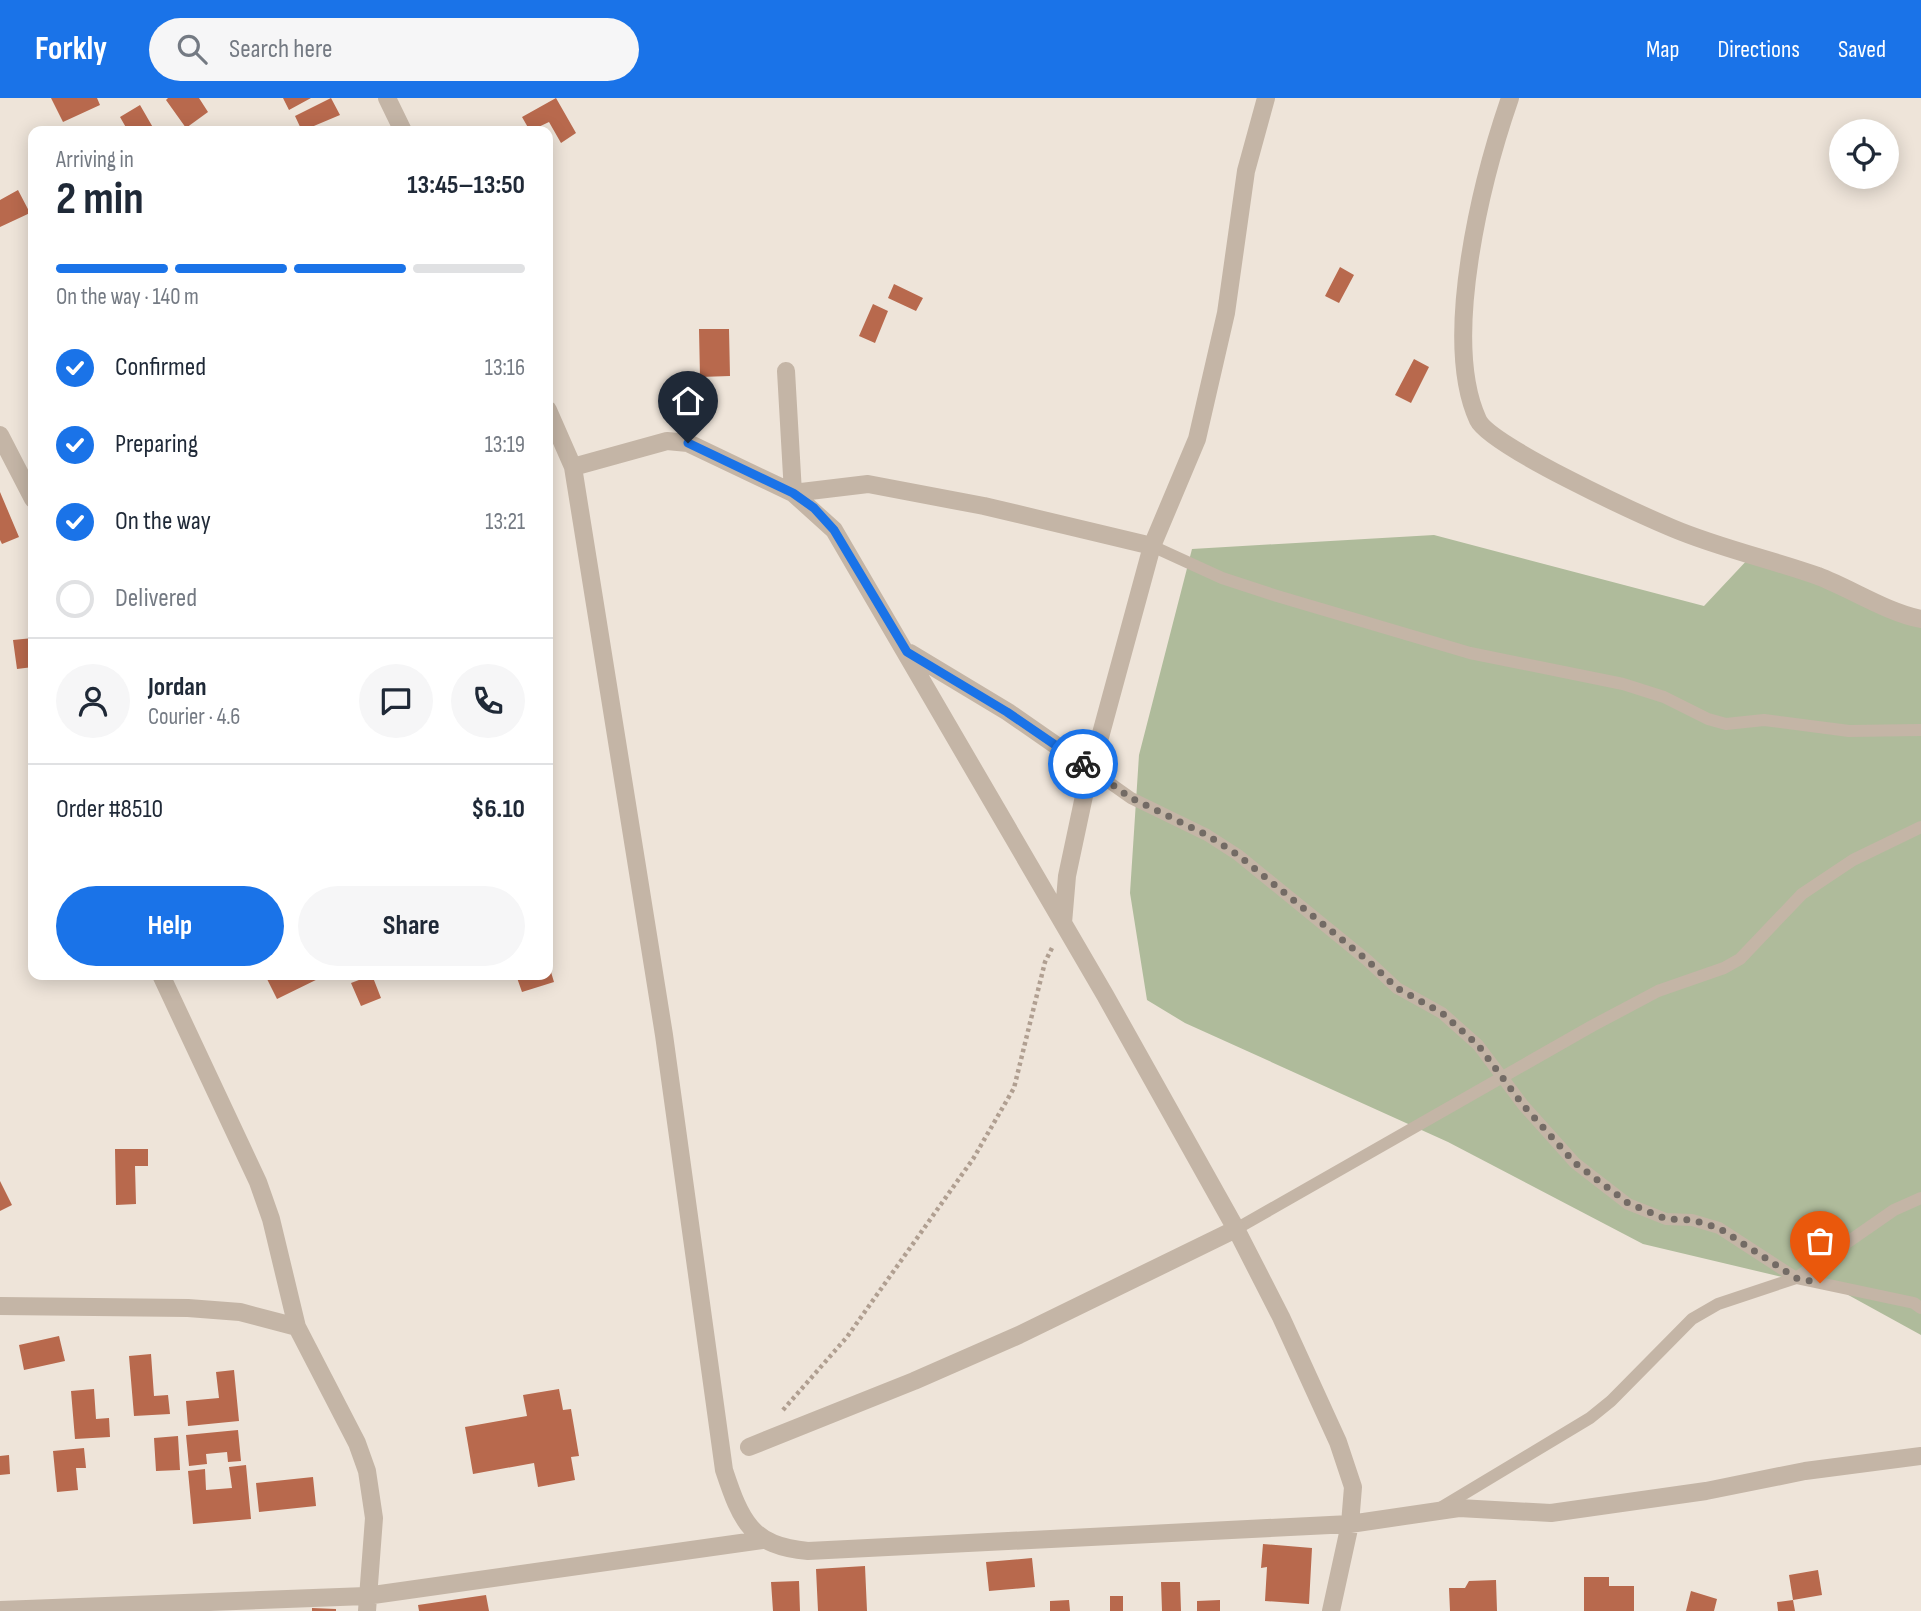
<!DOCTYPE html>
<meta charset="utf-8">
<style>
:root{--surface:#fff;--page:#f6f6f7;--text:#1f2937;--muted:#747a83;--line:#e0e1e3;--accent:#1a73e8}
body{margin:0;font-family:"Sofia Sans Condensed",sans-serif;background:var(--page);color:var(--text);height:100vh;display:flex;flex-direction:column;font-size:26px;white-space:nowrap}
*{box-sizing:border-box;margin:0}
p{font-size:23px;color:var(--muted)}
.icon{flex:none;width:38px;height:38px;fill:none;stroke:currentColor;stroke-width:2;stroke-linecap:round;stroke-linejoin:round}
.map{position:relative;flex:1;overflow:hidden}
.details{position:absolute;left:28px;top:28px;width:525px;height:854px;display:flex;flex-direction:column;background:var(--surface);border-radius:14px;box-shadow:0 4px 18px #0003}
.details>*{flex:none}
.buttons{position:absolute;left:1829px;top:21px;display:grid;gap:14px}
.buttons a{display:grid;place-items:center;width:70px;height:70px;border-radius:50%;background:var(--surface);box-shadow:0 4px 18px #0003;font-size:35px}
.pin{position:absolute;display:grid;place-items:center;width:60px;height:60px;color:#fff;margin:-72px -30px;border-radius:50% 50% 50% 0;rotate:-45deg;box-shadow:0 0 7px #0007}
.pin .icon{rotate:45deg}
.courier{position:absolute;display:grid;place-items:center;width:70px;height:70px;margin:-35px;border:5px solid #1a73e8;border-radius:50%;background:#fff;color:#222;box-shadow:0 2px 9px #0007}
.headline em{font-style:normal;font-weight:700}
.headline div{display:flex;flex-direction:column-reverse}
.headline{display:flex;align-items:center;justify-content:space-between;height:119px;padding:0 28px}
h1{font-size:46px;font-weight:700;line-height:52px}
.bar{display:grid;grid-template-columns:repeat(4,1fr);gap:10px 7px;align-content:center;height:84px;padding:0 28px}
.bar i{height:9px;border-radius:5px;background:var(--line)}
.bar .selected{background:var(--accent)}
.bar p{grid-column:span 4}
.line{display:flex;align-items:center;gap:18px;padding:0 28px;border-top:2px solid var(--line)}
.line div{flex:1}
.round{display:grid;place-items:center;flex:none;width:74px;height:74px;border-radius:37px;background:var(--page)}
ol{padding:0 28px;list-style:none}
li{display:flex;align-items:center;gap:21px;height:77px}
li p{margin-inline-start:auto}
li .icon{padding:7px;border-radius:50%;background:var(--accent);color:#fff;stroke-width:4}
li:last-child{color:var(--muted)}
li i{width:38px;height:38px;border:4px solid var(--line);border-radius:50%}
.action{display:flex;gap:14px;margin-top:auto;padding:14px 28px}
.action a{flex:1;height:80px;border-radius:42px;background:var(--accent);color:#fff;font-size:28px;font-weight:700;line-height:80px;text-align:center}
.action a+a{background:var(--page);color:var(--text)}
header{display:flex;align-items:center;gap:42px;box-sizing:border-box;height:98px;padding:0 35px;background:var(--accent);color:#fff}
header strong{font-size:33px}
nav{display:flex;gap:38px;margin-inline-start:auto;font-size:24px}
.search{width:490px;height:63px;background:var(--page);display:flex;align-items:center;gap:18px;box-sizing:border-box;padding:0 24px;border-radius:38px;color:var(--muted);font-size:26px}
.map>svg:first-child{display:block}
.green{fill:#afbb9b}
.building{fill:#b8694d}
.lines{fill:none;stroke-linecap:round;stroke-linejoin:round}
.path{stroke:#b09f91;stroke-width:4.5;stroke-dasharray:3.5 3.5;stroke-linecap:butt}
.service{stroke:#c4b5a6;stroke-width:12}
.minor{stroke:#c4b5a6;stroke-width:18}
.done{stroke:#736b65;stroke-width:7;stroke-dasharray:0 12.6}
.route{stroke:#1a73e8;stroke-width:9}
</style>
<header>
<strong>Forkly</strong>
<div class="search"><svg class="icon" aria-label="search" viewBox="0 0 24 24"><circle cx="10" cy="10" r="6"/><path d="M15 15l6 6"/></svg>Search here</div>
<nav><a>Map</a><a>Directions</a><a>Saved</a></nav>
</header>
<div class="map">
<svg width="1921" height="1513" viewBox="0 0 1921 1513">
<rect width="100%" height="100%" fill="#eee4d9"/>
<path class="green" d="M 1434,437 L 1704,508 L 1750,459 L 1921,518 L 1921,1237 L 1841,1193 L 1643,1146 L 1448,1044 L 1185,925 L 1147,902 L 1130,795 L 1139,657 L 1192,451 Z"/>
<path class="building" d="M 51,0 L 97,0 L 100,7 L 63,24 Z
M 168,0 L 199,0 L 208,14 L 186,30 L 166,2 Z
M 283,0 L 311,0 L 289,12 Z
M 331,0 L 340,17 L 302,33 L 295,18 Z
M 556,0 L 576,35 L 561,45 L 549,24 L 530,33 L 522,19 Z
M 140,7 L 155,33 L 128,33 L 120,19 Z
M 18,92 L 30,115 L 0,129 L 0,102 Z
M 1340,169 L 1354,177 L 1339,205 L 1325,198 Z
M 894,186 L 923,200 L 916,213 L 888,200 Z
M 873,206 L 888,213 L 875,245 L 859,238 Z
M 699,231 L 729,231 L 730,278 L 700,279 Z
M 1414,261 L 1429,269 L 1411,305 L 1395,297 Z
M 0,394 L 19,439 L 2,446 L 0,442 Z
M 33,540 L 33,569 L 17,571 L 13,542 Z
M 29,708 L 33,708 L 33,731 L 28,731 Z
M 548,864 L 554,884 L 522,894 L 516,877 L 548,877 Z
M 265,877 L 326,877 L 277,901 Z
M 372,877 L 381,900 L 361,908 L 351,885 Z
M 115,1051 L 148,1051 L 148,1068 L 135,1068 L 136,1106 L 116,1107 Z
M 0,1083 L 12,1107 L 0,1113 Z
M 59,1238 L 65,1263 L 24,1272 L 19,1247 Z
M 151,1256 L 154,1298 L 168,1297 L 170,1316 L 134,1318 L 129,1258 Z
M 234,1272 L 239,1323 L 188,1328 L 186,1303 L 219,1300 L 216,1274 Z
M 94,1291 L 96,1321 L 109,1320 L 110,1339 L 75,1341 L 71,1293 Z
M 559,1291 L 563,1312 L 571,1311 L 579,1358 L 571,1359 L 575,1382 L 538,1389 L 534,1365 L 473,1376 L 465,1329 L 527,1318 L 523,1297 Z
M 238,1332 L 241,1363 L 228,1364 L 227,1354 L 206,1356 L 207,1366 L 189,1368 L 186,1337 Z
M 178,1338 L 180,1372 L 156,1373 L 154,1340 Z
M 84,1350 L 86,1370 L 76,1370 L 78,1392 L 57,1394 L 53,1353 Z
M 9,1357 L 10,1376 L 0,1377 L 0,1358 Z
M 246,1367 L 251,1421 L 193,1426 L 188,1373 L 205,1371 L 206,1392 L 232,1390 L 229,1369 Z
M 313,1379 L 316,1408 L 259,1414 L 256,1385 Z
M 1263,1446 L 1312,1450 L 1309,1506 L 1265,1503 L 1267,1469 L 1261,1470 Z
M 1032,1460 L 1035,1489 L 989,1493 L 986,1464 Z
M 865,1468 L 867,1513 L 818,1513 L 816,1471 Z
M 1818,1472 L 1822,1497 L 1793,1502 L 1789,1477 Z
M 1584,1479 L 1609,1479 L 1609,1488 L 1634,1488 L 1634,1513 L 1584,1513 Z
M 1496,1482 L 1497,1513 L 1450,1513 L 1449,1490 L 1465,1490 L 1469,1483 Z
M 799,1483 L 800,1513 L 773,1513 L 771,1484 Z
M 1161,1484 L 1180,1484 L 1181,1513 L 1162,1513 Z
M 1691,1493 L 1717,1501 L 1714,1513 L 1686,1513 Z
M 486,1497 L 489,1513 L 419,1513 L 418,1507 Z
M 1110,1498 L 1123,1498 L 1123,1513 L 1110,1513 Z
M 1069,1502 L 1070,1513 L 1050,1513 L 1050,1503 Z
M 1220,1502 L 1220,1513 L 1197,1513 L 1197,1503 Z
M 1793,1502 L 1795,1513 L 1778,1513 L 1777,1504 Z
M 312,1510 L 336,1511 L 336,1513 L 312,1513 Z"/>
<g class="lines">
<path class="path" d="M 783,1312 L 847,1239 L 973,1061 L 1014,990 L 1045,864 L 1053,848"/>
<path class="service" d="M 1152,448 L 1222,480 L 1277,498 L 1470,555 L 1623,586 L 1664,599 L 1708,621 L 1726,626 L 1764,622 L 1849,633 L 1921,632
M 1090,671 L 1131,700 L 1207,737 L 1238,757 L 1367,862 L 1397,890 L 1442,915 L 1478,947 L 1523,1007 L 1575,1065 L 1628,1106 L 1666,1121 L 1692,1122 L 1719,1130 L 1796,1180 L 1914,1205 L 1921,1210
M 1236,1131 L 1592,928 L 1658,893 L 1724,870 L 1740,861 L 1802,796 L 1853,762 L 1921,729
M 1442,1409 L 1590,1320 L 1611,1303 L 1692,1221 L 1718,1206 L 1796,1180 L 1894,1112 L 1921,1100"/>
<path class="minor" d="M 387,0 L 403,33
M 1510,0 C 1482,81 1441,242 1478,322 C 1490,348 1639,416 1672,430 C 1719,450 1770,461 1818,478 C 1852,491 1886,514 1921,521
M 786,273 L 793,395 L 868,386 L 984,408 L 1152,448
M 548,312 L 573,369 L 664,937 L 724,1372 C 741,1423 751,1448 808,1453 L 1350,1426 L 1459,1410 L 1551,1415 L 1706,1393 L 1805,1373 L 1921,1358
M 0,337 L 33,401
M 573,369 L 667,343 L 688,345 L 793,395 L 834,432 L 1105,897 L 1236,1131 L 1281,1219 L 1338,1344 L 1353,1389 L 1350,1426 L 1331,1513
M 910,555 L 1008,614 L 1090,671
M 1063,825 L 1067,778 L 1084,698 L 1152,448 L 1197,341 L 1226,215 L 1246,73 L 1266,0
M 161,877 L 258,1084 L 271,1121 L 297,1229 L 357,1345 L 367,1373 L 374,1420 L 367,1513
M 0,1208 L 188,1210 L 240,1214 L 297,1229
M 749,1349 L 914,1283 L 1019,1237 L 1236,1131
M 0,1512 L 366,1498 L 762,1442"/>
</g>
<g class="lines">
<path class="done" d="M 1083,666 L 1131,700 L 1207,737 L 1238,757 L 1367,862 L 1397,890 L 1442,915 L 1478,947 L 1523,1007 L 1575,1065 L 1628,1105 L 1666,1121 L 1692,1122 L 1719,1130 L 1796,1180 L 1820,1185"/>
<path class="route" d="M 688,345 L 793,395 L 814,410 L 834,432 L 907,554 L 1007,614 L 1083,666"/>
</g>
</svg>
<div class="buttons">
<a><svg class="icon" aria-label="locate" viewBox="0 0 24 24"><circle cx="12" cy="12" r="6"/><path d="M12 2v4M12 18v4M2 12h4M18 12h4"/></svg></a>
</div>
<div class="pin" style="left:1820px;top:1185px;background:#ea580c"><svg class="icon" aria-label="bag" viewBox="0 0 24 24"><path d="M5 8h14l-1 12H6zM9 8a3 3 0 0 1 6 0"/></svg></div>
<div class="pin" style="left:688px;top:345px;background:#1f2937"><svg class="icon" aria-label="home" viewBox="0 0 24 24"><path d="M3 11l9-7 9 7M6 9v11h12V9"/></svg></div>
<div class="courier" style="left:1083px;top:666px"><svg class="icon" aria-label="bike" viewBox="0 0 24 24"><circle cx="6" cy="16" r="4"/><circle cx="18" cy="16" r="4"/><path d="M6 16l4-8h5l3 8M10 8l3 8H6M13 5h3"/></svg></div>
<section class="details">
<div class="headline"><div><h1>2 min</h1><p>Arriving in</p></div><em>13:45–13:50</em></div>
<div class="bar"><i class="selected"></i><i class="selected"></i><i class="selected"></i><i></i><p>On the way · 140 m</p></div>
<ol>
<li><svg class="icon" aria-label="check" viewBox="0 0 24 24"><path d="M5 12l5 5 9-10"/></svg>Confirmed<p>13:16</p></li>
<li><svg class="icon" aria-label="check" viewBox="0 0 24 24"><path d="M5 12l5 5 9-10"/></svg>Preparing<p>13:19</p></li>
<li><svg class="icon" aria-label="check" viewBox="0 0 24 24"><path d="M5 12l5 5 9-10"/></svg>On the way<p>13:21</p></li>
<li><i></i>Delivered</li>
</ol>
<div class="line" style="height:126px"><a class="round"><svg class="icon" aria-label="person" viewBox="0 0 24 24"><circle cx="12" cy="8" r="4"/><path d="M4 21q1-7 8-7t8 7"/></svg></a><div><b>Jordan</b><p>Courier · 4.6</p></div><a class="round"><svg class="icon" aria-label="chat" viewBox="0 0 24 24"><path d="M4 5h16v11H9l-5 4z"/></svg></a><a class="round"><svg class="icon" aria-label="phone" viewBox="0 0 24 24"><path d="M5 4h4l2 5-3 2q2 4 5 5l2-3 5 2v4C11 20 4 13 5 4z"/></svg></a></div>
<div class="line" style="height:91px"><div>Order #8510</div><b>$6.10</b></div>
<div class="action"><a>Help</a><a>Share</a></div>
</section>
</div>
